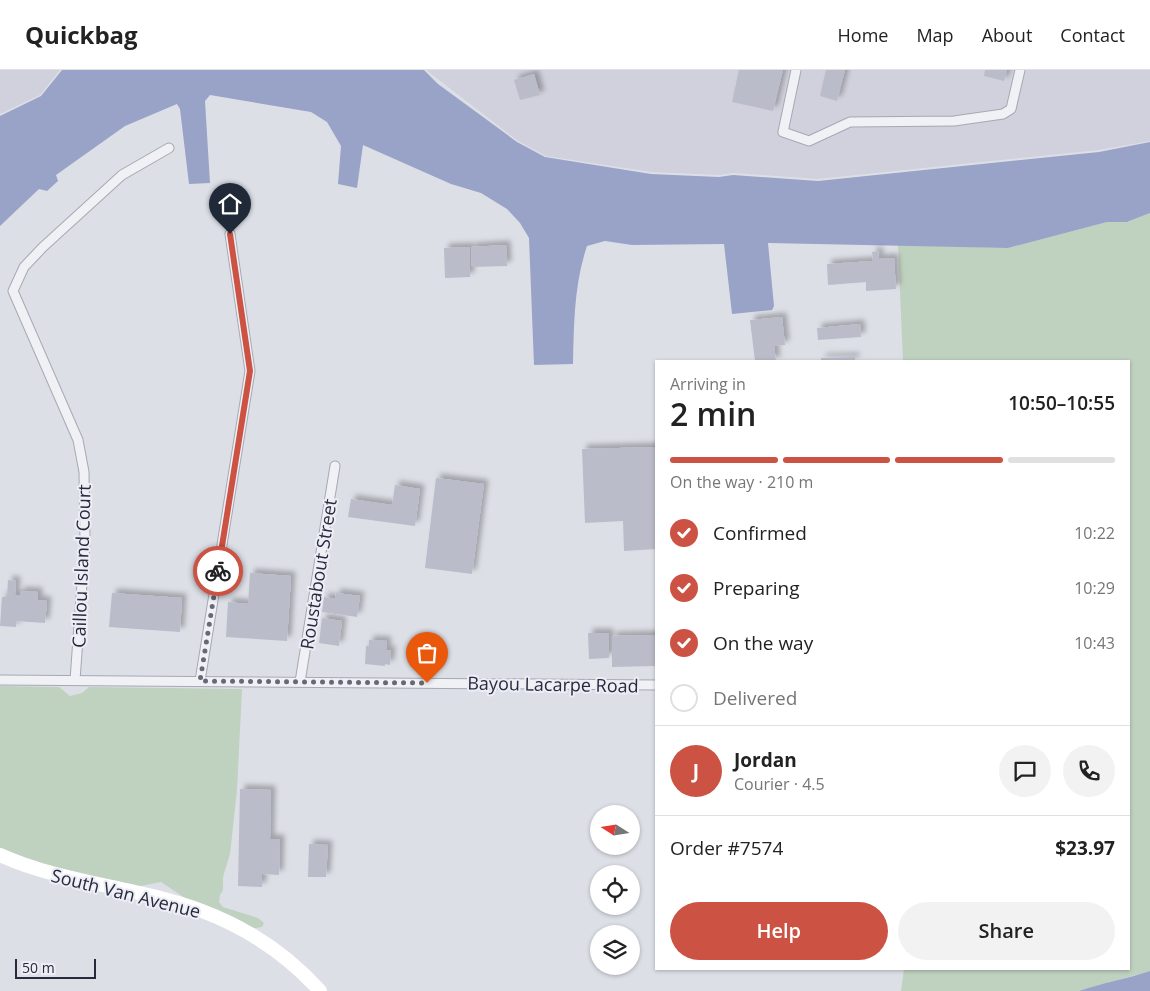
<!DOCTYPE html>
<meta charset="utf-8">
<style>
:root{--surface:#fff;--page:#f2f2f2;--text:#222;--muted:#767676;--line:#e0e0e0;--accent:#cc5243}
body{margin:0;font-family:"Open Sans",sans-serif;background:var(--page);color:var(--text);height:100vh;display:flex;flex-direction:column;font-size:19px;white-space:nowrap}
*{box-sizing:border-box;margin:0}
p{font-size:16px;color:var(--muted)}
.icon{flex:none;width:28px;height:28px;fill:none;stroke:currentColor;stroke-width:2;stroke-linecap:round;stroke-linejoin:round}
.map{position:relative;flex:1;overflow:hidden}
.sheet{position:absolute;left:655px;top:290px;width:475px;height:610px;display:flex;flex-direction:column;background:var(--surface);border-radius:0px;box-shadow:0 1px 4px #0004}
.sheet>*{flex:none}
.needle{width:32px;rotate:282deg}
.buttons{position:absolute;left:590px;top:735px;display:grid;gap:10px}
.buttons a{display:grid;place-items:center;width:50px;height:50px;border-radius:50%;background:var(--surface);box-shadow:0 1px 4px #0004;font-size:25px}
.scale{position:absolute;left:15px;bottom:12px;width:81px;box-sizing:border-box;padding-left:5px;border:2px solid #27293d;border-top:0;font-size:14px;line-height:18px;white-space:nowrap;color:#27293d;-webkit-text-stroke:4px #edeef5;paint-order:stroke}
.pin{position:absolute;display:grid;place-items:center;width:42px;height:42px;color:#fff;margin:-51px -21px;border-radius:50% 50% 50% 0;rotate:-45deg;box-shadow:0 0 5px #0007}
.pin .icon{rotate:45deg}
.courier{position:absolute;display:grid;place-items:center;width:50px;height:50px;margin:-25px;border:4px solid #cc5243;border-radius:50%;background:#fff;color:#222;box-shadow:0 1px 6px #0007}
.summary em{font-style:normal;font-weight:600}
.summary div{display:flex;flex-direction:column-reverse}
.summary{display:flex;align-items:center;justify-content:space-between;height:85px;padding:0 15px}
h1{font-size:32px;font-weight:600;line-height:38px}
.bar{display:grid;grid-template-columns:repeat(4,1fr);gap:8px 5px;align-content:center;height:60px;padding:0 15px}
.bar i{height:6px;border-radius:4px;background:var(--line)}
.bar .active{background:var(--accent)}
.bar p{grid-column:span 4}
.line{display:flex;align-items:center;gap:12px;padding:0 15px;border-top:1px solid var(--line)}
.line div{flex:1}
.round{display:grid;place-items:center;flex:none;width:52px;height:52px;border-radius:26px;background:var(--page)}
ol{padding:0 15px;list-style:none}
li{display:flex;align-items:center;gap:15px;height:55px}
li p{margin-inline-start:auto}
li .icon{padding:5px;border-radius:50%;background:var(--accent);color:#fff;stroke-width:4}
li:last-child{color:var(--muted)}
li i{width:28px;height:28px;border:2px solid var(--line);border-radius:50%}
.primary-button{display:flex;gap:10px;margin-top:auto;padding:10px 15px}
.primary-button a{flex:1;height:58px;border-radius:30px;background:var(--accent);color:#fff;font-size:20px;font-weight:600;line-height:58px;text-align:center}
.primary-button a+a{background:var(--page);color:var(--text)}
header{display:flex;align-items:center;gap:30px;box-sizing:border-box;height:70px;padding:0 25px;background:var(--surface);border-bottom:1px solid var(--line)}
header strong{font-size:24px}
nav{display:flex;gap:28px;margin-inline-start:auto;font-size:18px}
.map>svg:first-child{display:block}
.built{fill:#d0d1dc}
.green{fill:#bfd1bf}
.water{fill:#98a3c7}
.building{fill:#bbbcca;filter:url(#shadow)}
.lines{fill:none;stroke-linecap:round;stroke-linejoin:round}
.minor-casing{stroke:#a6a8b4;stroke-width:11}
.minor{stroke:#f0f1f5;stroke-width:9}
.secondary{stroke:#fff;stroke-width:14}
.done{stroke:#676978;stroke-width:5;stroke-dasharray:0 9}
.route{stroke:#cc5243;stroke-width:6}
.labels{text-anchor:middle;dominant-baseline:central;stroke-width:4;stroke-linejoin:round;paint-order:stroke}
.street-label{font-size:18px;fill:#27293d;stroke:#edeef5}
</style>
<header>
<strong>Quickbag</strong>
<nav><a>Home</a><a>Map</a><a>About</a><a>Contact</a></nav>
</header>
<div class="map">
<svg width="1150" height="921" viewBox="0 0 1150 921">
<defs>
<filter id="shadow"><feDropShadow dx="4.5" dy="-4.5" stdDeviation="2.5" flood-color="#0004"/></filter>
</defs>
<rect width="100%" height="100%" fill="#dddfe7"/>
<path class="built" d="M 0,0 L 60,0 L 40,25 L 0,44 Z
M 426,0 L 1150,0 L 1150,71 L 1099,80 L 818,109 L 733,103 L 719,105 L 651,102 L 546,86 L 518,71 Z"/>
<path class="green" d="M 1150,143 L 1150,901 L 1079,921 L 901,921 L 904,899 L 1129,899 L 1129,291 L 903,291 L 898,175 L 1008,178 L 1107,152 L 1128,152 Z
M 0,616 L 59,617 L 70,626 L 82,623 L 89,617 L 242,619 L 237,720 L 230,784 L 223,807 L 223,820 L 220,825 L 219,832 L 223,837 L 258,848 L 264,853 L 262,857 L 250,859 L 188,830 L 161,812 L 135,817 L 38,794 L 0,778 Z"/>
<path class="water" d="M 62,0 L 424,0 L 438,14 L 517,72 L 545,87 L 651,104 L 719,107 L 733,105 L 818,111 L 1099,82 L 1150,72 L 1150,143 L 1127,152 L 1107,152 L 1008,178 L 768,173 L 774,236 L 772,240 L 732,244 L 724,174 L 632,175 L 605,171 L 587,176 C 574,215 574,253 573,294 L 534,295 L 529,168 L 520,153 L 507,139 L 481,123 L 451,114 L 363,75 L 357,118 L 338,114 L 341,76 L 327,52 L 311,42 L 210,25 L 205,31 L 210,113 L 189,114 L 180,39 L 177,34 L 125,56 L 56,105 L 58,111 L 47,121 L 39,119 L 0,156 L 0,46 L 41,26 Z
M 1150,901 L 1150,921 L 1079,921 C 1102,913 1126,909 1150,901 Z"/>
<path class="building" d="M 739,0 L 783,0 L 773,41 L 732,32 Z
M 826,0 L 845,0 L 837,31 L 820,26 Z
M 985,0 L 1007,0 L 1004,11 L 984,6 Z
M 534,4 L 540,25 L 520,30 L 514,10 Z
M 506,175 L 507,196 L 472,197 L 471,177 Z
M 470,177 L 470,207 L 445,208 L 444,178 Z
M 878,181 L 879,189 L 894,188 L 896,219 L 866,221 L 866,212 L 828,215 L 827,194 L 873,191 L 872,182 Z
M 782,247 L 785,275 L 774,276 L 776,291 L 755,291 L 750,250 Z
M 860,254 L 861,267 L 818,270 L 817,258 Z
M 855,287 L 855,291 L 821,291 L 821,288 Z
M 656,377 L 656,479 L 624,481 L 623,451 L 585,453 L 582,379 Z
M 436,408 L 484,414 L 472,504 L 425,498 Z
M 395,415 L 420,419 L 415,456 L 348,447 L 351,429 L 392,435 Z
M 250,503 L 291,506 L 287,571 L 226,567 L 228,532 L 248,534 Z
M 8,510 L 16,511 L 15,525 L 20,525 L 20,521 L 38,522 L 38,530 L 47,531 L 45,553 L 16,551 L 16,557 L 0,556 L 2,527 L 7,527 Z
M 112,523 L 182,528 L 180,562 L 109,557 Z
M 336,523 L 360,526 L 357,547 L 322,542 L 324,527 L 335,529 Z
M 322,548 L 342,551 L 339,576 L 319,573 Z
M 588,563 L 609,563 L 609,588 L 589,589 Z
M 656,565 L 656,596 L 612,597 L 612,566 Z
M 369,570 L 387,571 L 386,580 L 391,580 L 390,595 L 385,594 L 385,596 L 365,594 L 366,576 L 369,576 Z
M 240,719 L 271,720 L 270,769 L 280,769 L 279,805 L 262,804 L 262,817 L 238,816 Z
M 309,774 L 328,775 L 326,807 L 308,807 Z"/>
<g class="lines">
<g class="minor-casing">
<path id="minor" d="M 796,0 L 783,62 L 809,71 L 850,52 L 954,51 L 1003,44 L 1011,39 L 1020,0
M 0,610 L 656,615
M 75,610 L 85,472 L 84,402 L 78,370 L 13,221 L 24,197 L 43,177 L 122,105 L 169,78
M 200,611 L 250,301 L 230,164
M 300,612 L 335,396"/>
</g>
<use href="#minor" class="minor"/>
<path class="secondary" d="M 0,785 C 64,814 136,816 202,841 C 247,858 287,884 320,921"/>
</g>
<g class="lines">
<path class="done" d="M 218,501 L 200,611 L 427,613"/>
<path class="route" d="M 218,501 L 250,301 L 230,164"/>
</g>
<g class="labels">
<g class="street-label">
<text transform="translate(81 496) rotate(-88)">Caillou Island Court</text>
<text transform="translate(318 504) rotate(-81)">Roustabout Street</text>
<text transform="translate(553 614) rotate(1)">Bayou Lacarpe Road</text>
<text transform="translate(126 823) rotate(14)">South Van Avenue</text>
</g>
</g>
</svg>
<div class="buttons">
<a><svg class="needle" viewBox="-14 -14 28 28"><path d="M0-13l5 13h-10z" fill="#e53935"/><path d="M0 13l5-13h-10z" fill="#767676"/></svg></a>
<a><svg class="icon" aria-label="locate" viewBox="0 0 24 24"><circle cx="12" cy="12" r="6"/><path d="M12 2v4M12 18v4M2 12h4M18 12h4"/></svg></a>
<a><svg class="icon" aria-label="layers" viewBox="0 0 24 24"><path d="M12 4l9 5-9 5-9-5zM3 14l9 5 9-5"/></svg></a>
</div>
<div class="scale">50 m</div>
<div class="pin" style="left:427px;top:613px;background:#ea580c"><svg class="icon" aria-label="bag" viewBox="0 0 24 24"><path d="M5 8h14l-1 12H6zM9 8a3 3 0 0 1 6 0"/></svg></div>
<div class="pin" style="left:230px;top:164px;background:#1f2937"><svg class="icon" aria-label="home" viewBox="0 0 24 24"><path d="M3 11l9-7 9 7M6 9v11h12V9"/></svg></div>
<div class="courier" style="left:218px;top:501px"><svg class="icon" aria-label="bike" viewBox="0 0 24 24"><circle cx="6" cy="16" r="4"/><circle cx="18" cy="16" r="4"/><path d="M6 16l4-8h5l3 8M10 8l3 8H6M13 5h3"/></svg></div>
<section class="sheet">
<div class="summary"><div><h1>2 min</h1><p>Arriving in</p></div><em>10:50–10:55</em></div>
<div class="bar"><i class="active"></i><i class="active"></i><i class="active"></i><i></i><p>On the way · 210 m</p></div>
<ol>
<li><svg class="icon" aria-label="check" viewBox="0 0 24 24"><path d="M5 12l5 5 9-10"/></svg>Confirmed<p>10:22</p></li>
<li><svg class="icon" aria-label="check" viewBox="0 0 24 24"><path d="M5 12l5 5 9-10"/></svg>Preparing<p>10:29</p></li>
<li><svg class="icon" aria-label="check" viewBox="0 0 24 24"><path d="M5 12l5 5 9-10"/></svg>On the way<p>10:43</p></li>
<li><i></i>Delivered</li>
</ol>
<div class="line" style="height:90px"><b class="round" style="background:var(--accent);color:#fff">J</b><div><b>Jordan</b><p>Courier · 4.5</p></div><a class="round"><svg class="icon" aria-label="chat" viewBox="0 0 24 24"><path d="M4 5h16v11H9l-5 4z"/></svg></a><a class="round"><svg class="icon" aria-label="phone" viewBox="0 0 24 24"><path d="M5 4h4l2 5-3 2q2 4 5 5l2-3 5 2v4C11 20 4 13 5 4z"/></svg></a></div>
<div class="line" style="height:65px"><div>Order #7574</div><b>$23.97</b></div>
<div class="primary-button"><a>Help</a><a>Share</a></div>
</section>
</div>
